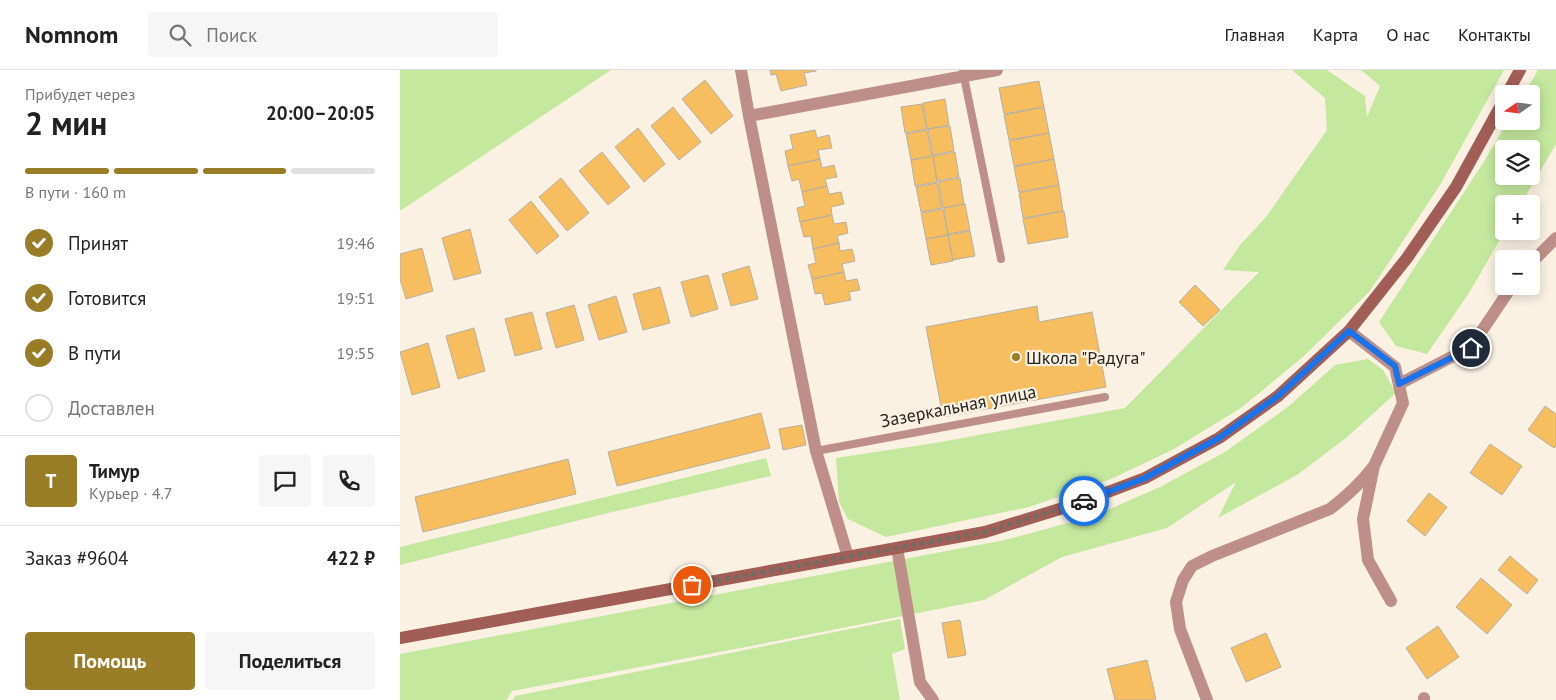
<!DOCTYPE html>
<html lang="ru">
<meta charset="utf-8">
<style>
:root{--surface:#fff;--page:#f6f6f6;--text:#222;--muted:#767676;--line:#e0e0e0;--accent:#987d26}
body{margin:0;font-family:"PT Sans",sans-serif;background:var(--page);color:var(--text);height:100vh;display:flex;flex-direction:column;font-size:19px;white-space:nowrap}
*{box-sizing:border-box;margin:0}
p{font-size:16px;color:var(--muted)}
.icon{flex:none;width:28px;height:28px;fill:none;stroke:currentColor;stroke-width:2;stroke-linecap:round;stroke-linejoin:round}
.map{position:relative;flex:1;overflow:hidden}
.details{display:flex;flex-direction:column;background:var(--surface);width:400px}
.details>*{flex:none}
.needle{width:32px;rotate:256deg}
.fabs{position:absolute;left:1095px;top:15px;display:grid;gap:10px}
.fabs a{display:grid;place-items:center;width:45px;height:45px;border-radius:5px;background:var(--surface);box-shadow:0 2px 12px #0003;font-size:25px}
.pin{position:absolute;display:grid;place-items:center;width:42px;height:42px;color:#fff;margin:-21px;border:2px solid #fff;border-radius:50%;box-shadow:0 1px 5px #0007}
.courier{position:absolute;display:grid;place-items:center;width:50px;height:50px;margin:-25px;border:4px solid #1a73e8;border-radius:50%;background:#fff;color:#222;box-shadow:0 1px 6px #0007}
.summary em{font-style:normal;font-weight:700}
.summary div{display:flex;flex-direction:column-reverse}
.summary{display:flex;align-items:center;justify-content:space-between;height:85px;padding:0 25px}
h1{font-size:32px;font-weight:700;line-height:38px}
.bar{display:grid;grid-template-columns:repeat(4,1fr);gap:8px 5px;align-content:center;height:60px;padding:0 25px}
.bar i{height:6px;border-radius:4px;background:var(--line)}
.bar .on{background:var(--accent)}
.bar p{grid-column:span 4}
.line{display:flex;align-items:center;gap:12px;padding:0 25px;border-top:1px solid var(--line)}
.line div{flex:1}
.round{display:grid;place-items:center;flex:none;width:52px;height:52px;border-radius:5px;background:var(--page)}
ol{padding:0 25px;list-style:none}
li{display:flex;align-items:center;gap:15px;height:55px}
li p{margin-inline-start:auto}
li .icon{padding:5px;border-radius:50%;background:var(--accent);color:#fff;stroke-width:4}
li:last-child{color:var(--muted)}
li i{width:28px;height:28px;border:2px solid var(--line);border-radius:50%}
.button{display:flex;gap:10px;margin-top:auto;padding:10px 25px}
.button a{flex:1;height:58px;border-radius:5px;background:var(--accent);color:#fff;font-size:20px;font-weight:700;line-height:58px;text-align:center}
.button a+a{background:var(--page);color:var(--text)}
header{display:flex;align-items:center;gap:30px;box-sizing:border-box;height:70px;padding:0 25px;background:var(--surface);border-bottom:1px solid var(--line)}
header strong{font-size:24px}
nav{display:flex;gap:28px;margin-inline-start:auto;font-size:18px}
.search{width:350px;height:45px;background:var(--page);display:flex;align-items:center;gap:12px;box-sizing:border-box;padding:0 18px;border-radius:5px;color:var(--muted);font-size:19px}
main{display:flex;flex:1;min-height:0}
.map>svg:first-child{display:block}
.green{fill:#c4e89e;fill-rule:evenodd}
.building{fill:#f6be5e;stroke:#b8b0a3}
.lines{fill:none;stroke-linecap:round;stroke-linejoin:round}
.lane{stroke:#be8f88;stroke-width:8}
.street{stroke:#be8f88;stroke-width:12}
.secondary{stroke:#a05e56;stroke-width:12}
.done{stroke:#726c64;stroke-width:5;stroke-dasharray:0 9}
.route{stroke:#1a73e8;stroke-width:6}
.poi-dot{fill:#987d26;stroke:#faf1e3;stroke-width:2}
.labels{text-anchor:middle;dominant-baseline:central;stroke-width:4.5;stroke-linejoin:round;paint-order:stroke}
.poi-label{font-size:18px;fill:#282520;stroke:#faf1e3;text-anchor:start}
.street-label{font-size:18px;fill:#282520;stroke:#faf1e3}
</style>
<header>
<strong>Nomnom</strong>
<div class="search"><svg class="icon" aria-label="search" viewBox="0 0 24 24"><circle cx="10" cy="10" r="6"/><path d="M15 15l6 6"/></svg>Поиск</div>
<nav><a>Главная</a><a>Карта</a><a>О нас</a><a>Контакты</a></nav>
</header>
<main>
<section class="details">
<div class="summary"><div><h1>2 мин</h1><p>Прибудет через</p></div><em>20:00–20:05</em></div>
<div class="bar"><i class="on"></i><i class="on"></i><i class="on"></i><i></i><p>В пути · 160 m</p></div>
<ol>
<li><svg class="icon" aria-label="check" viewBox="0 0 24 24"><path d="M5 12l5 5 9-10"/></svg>Принят<p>19:46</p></li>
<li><svg class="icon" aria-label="check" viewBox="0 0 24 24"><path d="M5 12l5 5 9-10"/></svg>Готовится<p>19:51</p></li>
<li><svg class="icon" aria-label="check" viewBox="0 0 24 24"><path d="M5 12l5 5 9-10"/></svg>В пути<p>19:55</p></li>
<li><i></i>Доставлен</li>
</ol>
<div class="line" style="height:90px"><b class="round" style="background:var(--accent);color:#fff">Т</b><div><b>Тимур</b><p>Курьер · 4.7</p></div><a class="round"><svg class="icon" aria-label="chat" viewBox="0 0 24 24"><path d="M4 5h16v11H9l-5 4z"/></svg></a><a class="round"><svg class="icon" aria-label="phone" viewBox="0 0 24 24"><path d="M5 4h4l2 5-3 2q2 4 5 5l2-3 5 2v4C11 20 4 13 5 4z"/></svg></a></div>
<div class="line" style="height:65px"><div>Заказ #9604</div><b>422 ₽</b></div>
<div class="button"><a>Помощь</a><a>Поделиться</a></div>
</section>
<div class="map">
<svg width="1156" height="630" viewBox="0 0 1156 630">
<rect width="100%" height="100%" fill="#faf1e3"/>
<path class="green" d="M 0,0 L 211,0 L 0,141 Z
M 892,0 L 927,0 L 965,26 L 967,47 L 980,16 L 961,0 L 1104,0 L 1040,115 L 970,221 L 904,286 L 841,338 L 774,379 L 711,409 L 629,437 L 486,467 L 448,449 L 439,432 L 436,388 L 535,373 L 725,338 L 859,202 L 823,200 L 840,175 L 866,147 L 927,60 L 925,28 Z
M 1138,0 L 1156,0 L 1156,74 L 1121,134 L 1104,134 L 1104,161 L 1105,161 L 1069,223 L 1027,284 L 996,276 L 979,252 L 1083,93 L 1108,51 L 1131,51 L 1131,24 L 1124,24 ZM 1104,79 L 1131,79 L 1131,106 L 1104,106 Z
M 968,289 L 983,300 L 996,323 L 946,368 L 897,405 L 818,448 L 836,412 L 767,458 L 662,487 L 584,530 L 346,577 L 112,621 L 106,630 L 0,630 L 0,584 L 605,470 L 694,446 L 760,417 L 825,382 L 889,336 L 935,295 Z
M 366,388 L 371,406 L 204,444 L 0,495 L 0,477 Z
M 500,549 L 505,579 L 492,584 L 500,630 L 112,630 L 115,626 Z"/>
<path class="building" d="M 370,0 L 416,0 L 416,1 L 404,3 L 407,15 L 381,21 L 376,4 L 371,5 Z
M 305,10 L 333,46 L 311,64 L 282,29 Z
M 639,11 L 644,37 L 604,44 L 599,18 Z
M 545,29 L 549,55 L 527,59 L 523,33 Z
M 522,34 L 527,59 L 505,63 L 501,37 Z
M 273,37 L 301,72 L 279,90 L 251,56 Z
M 644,37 L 649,63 L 609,70 L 604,45 Z
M 550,56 L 554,81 L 533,85 L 528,59 Z
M 238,58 L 265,94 L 244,112 L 215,77 Z
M 415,60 L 417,68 L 429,65 L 432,78 L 418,80 L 420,89 L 388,96 L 385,81 L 393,79 L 390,65 Z
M 527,60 L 532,86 L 511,90 L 506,64 Z
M 649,63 L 654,89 L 614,96 L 609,71 Z
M 202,82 L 230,117 L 208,135 L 179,101 Z
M 555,82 L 559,107 L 537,111 L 533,86 Z
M 533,86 L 537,112 L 515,116 L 511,90 Z
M 420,89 L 422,98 L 434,95 L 437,107 L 425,109 L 427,116 L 402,122 L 399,109 L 392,111 L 388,96 Z
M 654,89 L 659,115 L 619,122 L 614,97 Z
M 161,108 L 189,143 L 167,161 L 139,127 Z
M 560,108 L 564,134 L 543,138 L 538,112 Z
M 537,113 L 542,138 L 521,142 L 516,117 Z
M 659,115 L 663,141 L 623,148 L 619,123 Z
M 427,116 L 429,124 L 441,122 L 444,134 L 431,137 L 432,145 L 400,152 L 397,138 L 405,136 L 402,122 Z
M 131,131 L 159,166 L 137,184 L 109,150 Z
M 565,134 L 570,160 L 548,164 L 544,138 Z
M 543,139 L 548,165 L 526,169 L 521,143 Z
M 664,141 L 668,167 L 628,174 L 623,149 Z
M 432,145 L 434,154 L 446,152 L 448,163 L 437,166 L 439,173 L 413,179 L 411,166 L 404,167 L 400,152 Z
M 70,159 L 81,203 L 54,210 L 42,168 Z
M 570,161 L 575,186 L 553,190 L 548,165 Z
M 548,165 L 553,191 L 531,195 L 526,169 Z
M 439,173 L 440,181 L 452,179 L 455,191 L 442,194 L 444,202 L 412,209 L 408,195 L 416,193 L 413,179 Z
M 22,178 L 33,221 L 6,229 L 0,209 L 0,184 Z
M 349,196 L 358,229 L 331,236 L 322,204 Z
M 444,202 L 446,211 L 457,209 L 460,220 L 449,222 L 451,230 L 425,235 L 422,223 L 415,224 L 412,209 Z
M 308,205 L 318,239 L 291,247 L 281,212 Z
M 795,215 L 820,240 L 803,256 L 779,232 Z
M 260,217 L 270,253 L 243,260 L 233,224 Z
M 216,226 L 227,262 L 199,270 L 188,235 Z
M 174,235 L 184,270 L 156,278 L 146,243 Z
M 637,236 L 639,252 L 692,242 L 706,317 L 543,347 L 526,257 Z
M 132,242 L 142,279 L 115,286 L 105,249 Z
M 74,258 L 85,301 L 58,309 L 46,266 Z
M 28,273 L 40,317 L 12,325 L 0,282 Z
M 1145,336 L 1156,344 L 1156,376 L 1154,378 L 1128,360 Z
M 361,343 L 370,378 L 217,416 L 208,382 Z
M 402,355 L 406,375 L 383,380 L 379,359 Z
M 1090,374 L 1122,396 L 1102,425 L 1070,403 Z
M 168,389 L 176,424 L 23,462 L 15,427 Z
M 1029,423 L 1047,437 L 1025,466 L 1007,451 Z
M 1110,486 L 1138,510 L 1127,524 L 1098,500 Z
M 1081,508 L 1112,535 L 1087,564 L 1056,537 Z
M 560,550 L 566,585 L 548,588 L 542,553 Z
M 1038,556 L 1059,587 L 1027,609 L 1006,578 Z
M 866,563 L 881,597 L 846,612 L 831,578 Z
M 747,590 L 756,629 L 750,630 L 715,630 L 707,599 Z"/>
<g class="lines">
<path class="lane" d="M 563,2 L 601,189
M 416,381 L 705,327"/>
<path class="street" d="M 341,0 L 349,46 L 416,381 L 448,487
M 349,46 L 597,0
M 1131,193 L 1156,168
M 949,261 L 995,297 L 1003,333 L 974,396 L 963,449 L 968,490 L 991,531
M 999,314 L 1071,277 L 1112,216
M 497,478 L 520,612 L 533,630
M 1024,628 L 1024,630
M 807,630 L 780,559 L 776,532 L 783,510 L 792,496 L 812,486 L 930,439 C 947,426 961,413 974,396"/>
<path class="secondary" d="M 1107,24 L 1120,0
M 0,568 L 585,462 L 676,434 L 745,408 L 819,368 L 878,326 L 949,261 L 1007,188 L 1056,117 L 1104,30"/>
</g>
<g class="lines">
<path class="done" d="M 292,515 L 585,462 L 684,431"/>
<path class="route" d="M 684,431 L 745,408 L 819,368 L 878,326 L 949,261 L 995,296 L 999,314 L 1071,278"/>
</g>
<circle class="poi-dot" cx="616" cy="287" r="5"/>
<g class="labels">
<g class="poi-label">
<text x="626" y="287">Школа "Радуга"</text>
</g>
<g class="street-label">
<text transform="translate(558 336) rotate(-11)">Зазеркальная улица</text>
</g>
</g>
</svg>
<div class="fabs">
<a><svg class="needle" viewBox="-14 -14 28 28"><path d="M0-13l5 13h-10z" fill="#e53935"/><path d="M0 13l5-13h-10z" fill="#767676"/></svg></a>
<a><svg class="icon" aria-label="layers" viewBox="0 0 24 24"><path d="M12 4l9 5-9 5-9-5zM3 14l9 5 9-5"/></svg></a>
<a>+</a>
<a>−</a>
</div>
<div class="pin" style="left:292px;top:515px;background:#ea580c"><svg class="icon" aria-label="bag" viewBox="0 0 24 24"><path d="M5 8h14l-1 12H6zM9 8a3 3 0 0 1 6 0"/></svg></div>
<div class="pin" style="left:1071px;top:278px;background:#1f2937"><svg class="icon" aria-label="home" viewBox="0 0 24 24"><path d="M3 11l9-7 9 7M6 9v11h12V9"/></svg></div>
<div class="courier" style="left:684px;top:431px"><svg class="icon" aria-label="car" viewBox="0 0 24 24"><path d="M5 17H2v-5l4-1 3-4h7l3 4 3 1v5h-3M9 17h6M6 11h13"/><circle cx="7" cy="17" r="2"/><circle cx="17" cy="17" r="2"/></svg></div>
</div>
</main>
